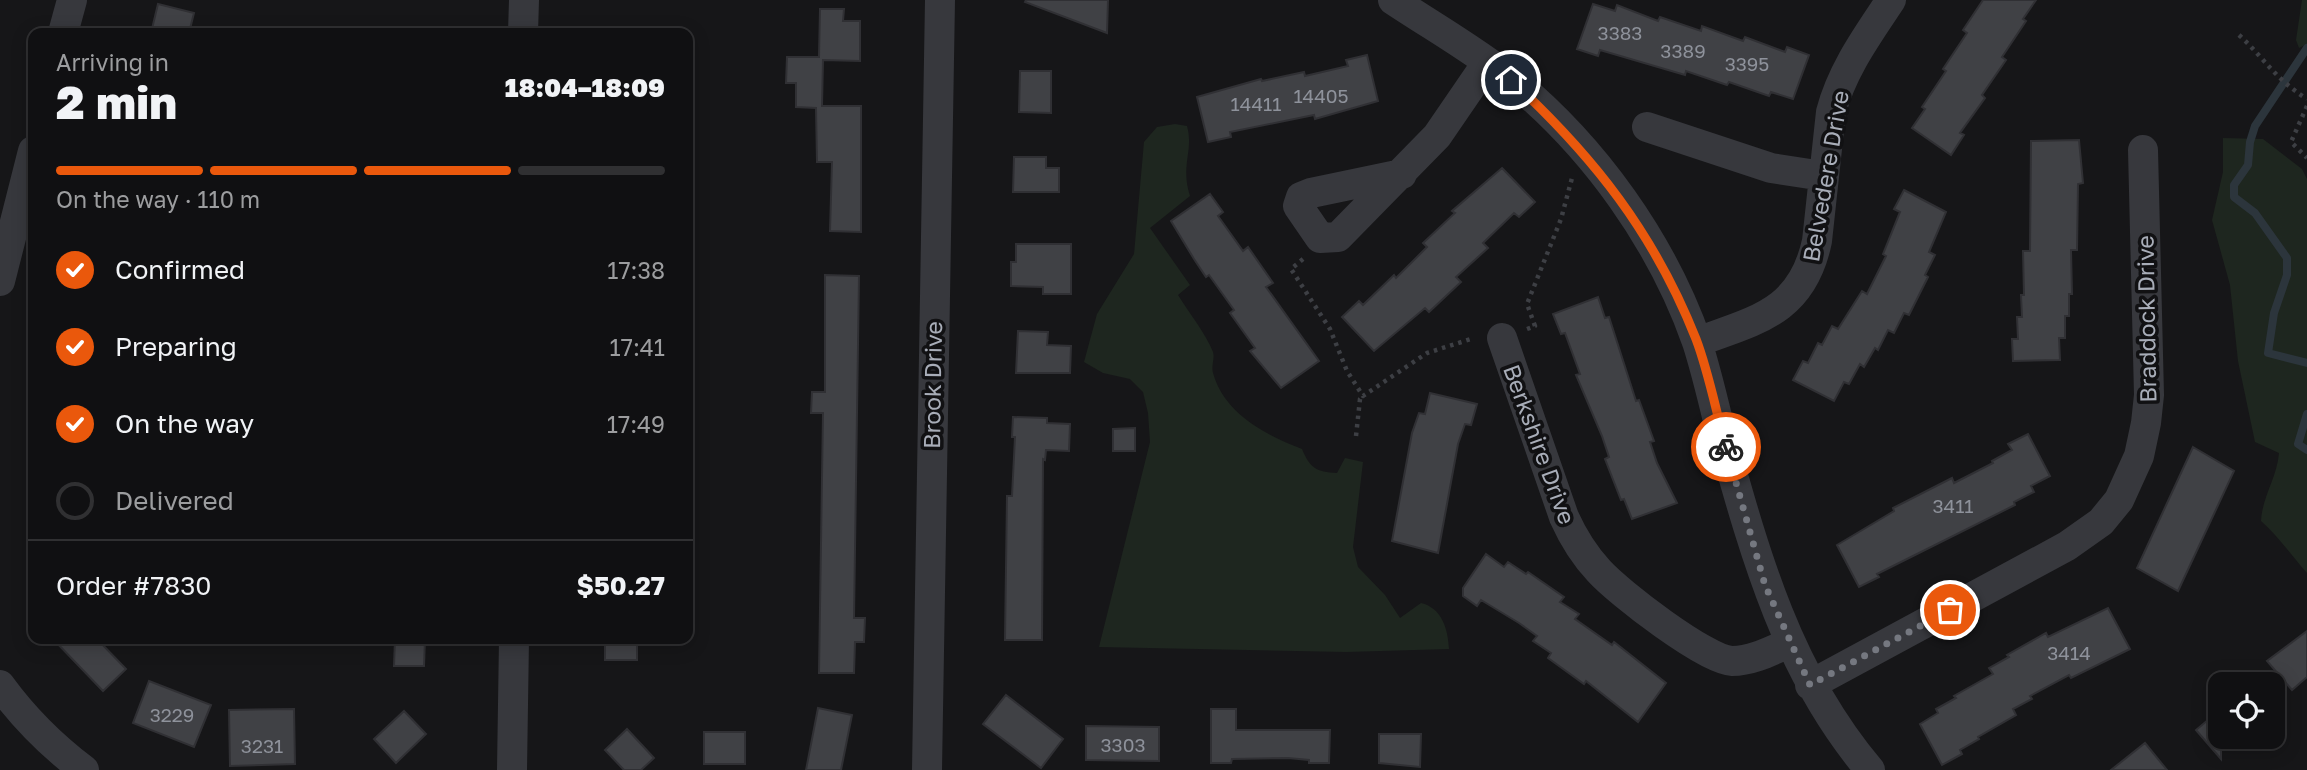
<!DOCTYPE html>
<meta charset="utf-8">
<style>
:root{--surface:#101012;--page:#1e1e20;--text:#f1f3f6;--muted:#9c9d9f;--line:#303032;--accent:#ea580c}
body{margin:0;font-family:"Golos Text",sans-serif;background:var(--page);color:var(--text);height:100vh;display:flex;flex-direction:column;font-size:26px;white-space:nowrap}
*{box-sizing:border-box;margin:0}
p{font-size:23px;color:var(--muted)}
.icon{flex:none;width:38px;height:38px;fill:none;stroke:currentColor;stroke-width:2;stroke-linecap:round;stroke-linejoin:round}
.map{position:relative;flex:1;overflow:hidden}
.side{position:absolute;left:28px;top:28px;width:665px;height:616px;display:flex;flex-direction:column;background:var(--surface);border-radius:14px;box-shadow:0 4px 18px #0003,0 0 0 2px var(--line)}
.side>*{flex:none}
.tools{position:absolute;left:2208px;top:672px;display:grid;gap:14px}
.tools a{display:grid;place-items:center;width:77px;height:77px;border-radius:14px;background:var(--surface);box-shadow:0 4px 18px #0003,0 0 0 2px var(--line);font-size:35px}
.pin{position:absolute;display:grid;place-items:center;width:60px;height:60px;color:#fff;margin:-30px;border:4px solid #fff;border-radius:50%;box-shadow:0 2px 7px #0007}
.courier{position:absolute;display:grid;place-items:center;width:70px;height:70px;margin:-35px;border:5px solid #ea580c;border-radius:50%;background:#fff;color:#222;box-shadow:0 2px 9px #0007}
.summary em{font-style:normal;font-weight:800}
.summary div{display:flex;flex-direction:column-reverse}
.summary{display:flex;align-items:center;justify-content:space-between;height:119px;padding:0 28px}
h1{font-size:46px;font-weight:800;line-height:52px}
.bar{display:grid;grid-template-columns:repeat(4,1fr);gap:10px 7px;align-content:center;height:84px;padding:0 28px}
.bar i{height:9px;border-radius:5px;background:var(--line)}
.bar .on{background:var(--accent)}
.bar p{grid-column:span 4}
.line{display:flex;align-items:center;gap:18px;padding:0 28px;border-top:2px solid var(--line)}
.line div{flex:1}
ol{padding:0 28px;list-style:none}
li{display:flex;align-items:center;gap:21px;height:77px}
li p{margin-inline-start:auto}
li .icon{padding:7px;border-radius:50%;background:var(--accent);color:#fff;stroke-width:4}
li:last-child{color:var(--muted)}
li i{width:38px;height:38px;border:4px solid var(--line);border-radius:50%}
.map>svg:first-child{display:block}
.green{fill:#1e261f}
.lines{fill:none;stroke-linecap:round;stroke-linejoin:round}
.stream{stroke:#2c353c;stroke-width:8}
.building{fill:#404145;stroke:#303034;stroke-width:2}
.path{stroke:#3d3f44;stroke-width:4.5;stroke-dasharray:3.5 5;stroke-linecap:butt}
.minor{stroke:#37383d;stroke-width:30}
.done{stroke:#757880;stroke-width:7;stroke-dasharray:0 12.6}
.route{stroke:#ea580c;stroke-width:9}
.labels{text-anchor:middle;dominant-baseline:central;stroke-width:7;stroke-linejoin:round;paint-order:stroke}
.number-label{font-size:19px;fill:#8e929b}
.street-label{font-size:23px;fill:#a8adb8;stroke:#111113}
</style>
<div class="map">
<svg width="2307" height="770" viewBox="0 0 2307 770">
<rect width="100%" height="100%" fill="#161618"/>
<path class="green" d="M 2302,0 L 2307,0 L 2307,44 L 2299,48 L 2296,40 Z
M 1175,124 L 1187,126 C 1194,151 1180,165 1190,196 L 1150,228 L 1190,285 L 1178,295 C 1189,313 1205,332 1213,352 C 1215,358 1211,366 1213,373 C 1224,413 1265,435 1302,449 C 1310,468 1316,472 1337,473 L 1345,458 L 1363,462 L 1353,547 L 1358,567 L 1385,595 L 1400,618 L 1421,603 C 1442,608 1448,629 1449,649 L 1346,652 L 1099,647 L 1150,442 L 1148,413 L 1143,392 L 1130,379 L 1103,373 L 1084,362 L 1097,314 L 1134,254 L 1144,142 L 1157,127 Z
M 2223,138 L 2263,139 L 2302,169 L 2307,179 L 2307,573 C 2291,555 2279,537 2261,521 C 2262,497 2277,478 2279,453 L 2255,442 L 2238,361 L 2230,285 L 2212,220 L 2223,172 Z"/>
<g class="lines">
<path class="stream" d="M 2307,48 L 2255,126 L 2250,142 L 2248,165 L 2234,185 L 2234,197 L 2255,213 L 2287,258 L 2287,275 L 2274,313 L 2268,353 L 2307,363
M 2307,414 L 2298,444 L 2307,450"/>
</g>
<path class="building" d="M 1026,0 L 1108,0 L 1107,33 L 1025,2 Z
M 1983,0 L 2036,0 L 2023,19 L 2026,21 L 2002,57 L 2006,60 L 1982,95 L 1985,98 L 1960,133 L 1964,135 L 1951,155 L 1912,128 L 1925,109 L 1922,107 L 1946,71 L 1943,69 L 1967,33 L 1963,30 Z
M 158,4 L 194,13 L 189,33 L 151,33 Z
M 1593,4 L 1615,11 L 1617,5 L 1658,21 L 1660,17 L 1701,31 L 1702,26 L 1743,41 L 1745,37 L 1785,52 L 1787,47 L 1809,55 L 1793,99 L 1771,92 L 1769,96 L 1729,82 L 1727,85 L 1686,71 L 1685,75 L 1600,50 L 1598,56 L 1577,49 Z
M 820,9 L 844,9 L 843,21 L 860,21 L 860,61 L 823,60 L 822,106 L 861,106 L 861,232 L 830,231 L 832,162 L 817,162 L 816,108 L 796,107 L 796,83 L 786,83 L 787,57 L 819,57 Z
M 1367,55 L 1378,101 L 1315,119 L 1314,115 L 1230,132 L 1231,137 L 1208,142 L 1197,97 L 1261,79 L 1262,81 L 1304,72 L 1305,76 L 1348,66 L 1346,60 Z
M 1020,71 L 1051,71 L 1051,113 L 1019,112 Z
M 2079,140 L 2083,183 L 2078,184 L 2077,250 L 2071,250 L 2072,294 L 2069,294 L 2069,316 L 2065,316 L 2065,338 L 2059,338 L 2060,360 L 2013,361 L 2012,339 L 2018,339 L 2017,317 L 2022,317 L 2021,295 L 2024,295 L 2023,251 L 2030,251 L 2031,141 Z
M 1014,157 L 1046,157 L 1046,168 L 1059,168 L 1059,192 L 1013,192 Z
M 1502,168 L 1535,202 L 1519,217 L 1514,213 L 1483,243 L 1488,248 L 1456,277 L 1461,282 L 1429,312 L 1425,308 L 1374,351 L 1342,317 L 1359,301 L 1363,305 L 1394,275 L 1396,278 L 1427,247 L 1423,243 L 1455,213 L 1452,211 Z
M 1904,190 L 1946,212 L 1929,252 L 1935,255 L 1925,275 L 1928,277 L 1909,315 L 1904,313 L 1894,333 L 1888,330 L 1878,350 L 1875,348 L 1864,367 L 1860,364 L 1849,384 L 1844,382 L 1834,401 L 1793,380 L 1803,361 L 1808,363 L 1818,343 L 1822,345 L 1832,326 L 1838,329 L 1862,291 L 1867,294 L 1886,256 L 1883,254 L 1900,212 L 1894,209 Z
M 1210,194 L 1223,212 L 1218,216 L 1243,251 L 1248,247 L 1273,283 L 1266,287 L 1319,361 L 1281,388 L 1250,351 L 1255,348 L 1230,313 L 1234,310 L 1209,275 L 1206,277 L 1194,259 L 1171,221 Z
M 1016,244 L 1071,244 L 1071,294 L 1043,294 L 1043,287 L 1011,286 L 1011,262 L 1016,262 Z
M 825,275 L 859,276 L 854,618 L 865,618 L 864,642 L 855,642 L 854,673 L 819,673 L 823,413 L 811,413 L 812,392 L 825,392 Z
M 1598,297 L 1605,318 L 1609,317 L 1636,401 L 1639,400 L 1654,441 L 1650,442 L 1657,463 L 1677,503 L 1632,519 L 1624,499 L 1621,500 L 1605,459 L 1609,457 L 1602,436 L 1576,375 L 1580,374 L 1565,333 L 1561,334 L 1553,314 Z
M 1018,331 L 1048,332 L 1047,345 L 1071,346 L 1070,373 L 1016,373 Z
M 1430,393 L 1477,404 L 1471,425 L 1465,424 L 1458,444 L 1438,553 L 1392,541 L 1412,433 L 1419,413 L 1425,414 Z
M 1013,417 L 1047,418 L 1047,423 L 1070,424 L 1069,451 L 1046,450 L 1045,460 L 1043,459 L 1042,640 L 1005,640 L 1007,496 L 1012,496 L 1015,437 L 1012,437 Z
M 1135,428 L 1135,451 L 1113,451 L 1113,429 Z
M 2028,434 L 2050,476 L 2031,486 L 2034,492 L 2014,502 L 2015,505 L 1877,574 L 1879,577 L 1859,587 L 1837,545 L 1894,511 L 1893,508 L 1952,478 L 1954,483 L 1993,463 L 1992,461 L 2012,450 L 2008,444 Z
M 2193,447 L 2234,471 L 2178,591 L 2137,568 Z
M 1486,554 L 1504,567 L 1508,562 L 1526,574 L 1528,572 L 1564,597 L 1560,602 L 1579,614 L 1575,619 L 1612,645 L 1614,642 L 1666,683 L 1638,722 L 1586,681 L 1584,684 L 1548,658 L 1551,653 L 1533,641 L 1537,636 L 1519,623 L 1481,600 L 1477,606 L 1463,596 L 1463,588 Z
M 2108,608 L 2130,649 L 2071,678 L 2069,675 L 2030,696 L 2032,699 L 2013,709 L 2016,715 L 1978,737 L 1979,739 L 1960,750 L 1962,754 L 1942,765 L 1920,724 L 1938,713 L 1936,709 L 1956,698 L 1954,696 L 1993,674 L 1989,668 L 2009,657 L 2007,655 L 2046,633 L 2048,637 Z
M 2307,631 L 2307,677 L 2292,690 L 2267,661 Z
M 53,639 L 97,639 L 126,669 L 103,691 Z
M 395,639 L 425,639 L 424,666 L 394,666 Z
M 605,639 L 637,639 L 637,660 L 605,660 Z
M 149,681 L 211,705 L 194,747 L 133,723 Z
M 1006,695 L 1063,739 L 1041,768 L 983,724 Z
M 818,708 L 852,715 L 841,770 L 806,770 Z
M 294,709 L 295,764 L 230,766 L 229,710 Z
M 1211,709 L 1236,709 L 1236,730 L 1330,730 L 1329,763 L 1309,763 L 1309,760 L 1288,758 L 1232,759 L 1231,763 L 1211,763 Z
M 2221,709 L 2221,759 L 2196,730 Z
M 404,711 L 426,734 L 396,763 L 374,739 Z
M 1086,726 L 1159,727 L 1159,761 L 1086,760 Z
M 627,729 L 654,758 L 641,770 L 624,770 L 605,750 Z
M 704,732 L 745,732 L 745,764 L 704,764 Z
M 1379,734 L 1421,734 L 1420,767 L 1379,763 Z
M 2145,743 L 2167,770 L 2111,770 Z"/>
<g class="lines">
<path class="path" d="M 2239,35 C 2265,59 2275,79 2307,99
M 2307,106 L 2291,142 L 2307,158
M 1303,259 L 1291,269 L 1330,329 L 1347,371 L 1363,396 L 1427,353 L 1474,338
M 1527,329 L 1535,326 L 1527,304 L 1561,219 L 1572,178
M 1356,436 L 1360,399 L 1363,396"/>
<path class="minor" d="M 1393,0 C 1432,26 1476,51 1512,80 C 1594,147 1662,242 1697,342 C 1706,370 1713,400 1720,429 C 1754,551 1786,671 1870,770
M 63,33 L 72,0
M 523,33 L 524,0
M 1647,127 L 1771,168 L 1823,176
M 1402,174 L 1311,193 L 1301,197 L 1298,206 L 1320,238 L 1338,237 L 1437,136 L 1487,63
M 0,281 L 33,151
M 1502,338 L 1564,517 C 1573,537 1584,555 1599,571 C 1619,593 1706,660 1732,661 C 1752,661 1771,651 1789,643
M 1697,342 C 1757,320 1802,312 1817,241 L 1831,112 C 1842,70 1867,36 1891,0
M 0,685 C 24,718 51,745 84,770
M 1810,685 L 2067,546 L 2101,522 L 2119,500 L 2139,456 L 2146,423 L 2149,395 L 2143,150
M 512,770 L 514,639
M 927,770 L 940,0"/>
</g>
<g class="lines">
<path class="done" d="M 1726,447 L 1765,585 L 1810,685 L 1950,610"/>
<path class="route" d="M 1511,80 C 1594,157 1654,233 1696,339 C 1709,373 1716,412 1726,447"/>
</g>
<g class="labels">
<g class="number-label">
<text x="1620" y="32">3383</text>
<text x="1683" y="50">3389</text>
<text x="1747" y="63">3395</text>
<text x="1321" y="95">14405</text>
<text x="1256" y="103">14411</text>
<text x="1953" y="505">3411</text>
<text x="2069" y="652">3414</text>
<text x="172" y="714">3229</text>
<text x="1123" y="744">3303</text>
<text x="262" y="745">3231</text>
</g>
<g class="street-label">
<text transform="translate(1825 176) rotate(-80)">Belvedere Drive</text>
<text transform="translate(2146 319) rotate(-91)">Braddock Drive</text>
<text transform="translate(932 385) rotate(-89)">Brook Drive</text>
<text transform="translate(1540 444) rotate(70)">Berkshire Drive</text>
</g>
</g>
</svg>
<div class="tools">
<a><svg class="icon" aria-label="locate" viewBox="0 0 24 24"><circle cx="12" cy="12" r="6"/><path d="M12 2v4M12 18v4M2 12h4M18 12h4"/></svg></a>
</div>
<div class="pin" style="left:1950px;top:610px;background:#ea580c"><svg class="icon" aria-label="bag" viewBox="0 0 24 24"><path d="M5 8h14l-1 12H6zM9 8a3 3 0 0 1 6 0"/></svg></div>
<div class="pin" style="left:1511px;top:80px;background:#1f2937"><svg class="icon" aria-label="home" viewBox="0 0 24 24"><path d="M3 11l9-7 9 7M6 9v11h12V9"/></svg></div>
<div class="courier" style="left:1726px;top:447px"><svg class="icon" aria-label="bike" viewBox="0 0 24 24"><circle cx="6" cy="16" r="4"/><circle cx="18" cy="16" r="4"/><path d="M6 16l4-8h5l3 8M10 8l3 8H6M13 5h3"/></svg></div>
<section class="side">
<div class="summary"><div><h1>2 min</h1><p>Arriving in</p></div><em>18:04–18:09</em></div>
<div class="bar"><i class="on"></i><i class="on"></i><i class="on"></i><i></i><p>On the way · 110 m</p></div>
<ol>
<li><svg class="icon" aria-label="check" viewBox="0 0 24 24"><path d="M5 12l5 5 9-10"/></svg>Confirmed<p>17:38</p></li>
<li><svg class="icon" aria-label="check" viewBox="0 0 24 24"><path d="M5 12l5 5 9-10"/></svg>Preparing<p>17:41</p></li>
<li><svg class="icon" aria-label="check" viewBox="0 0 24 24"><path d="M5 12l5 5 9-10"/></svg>On the way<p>17:49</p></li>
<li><i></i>Delivered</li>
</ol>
<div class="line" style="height:91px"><div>Order #7830</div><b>$50.27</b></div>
</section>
</div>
